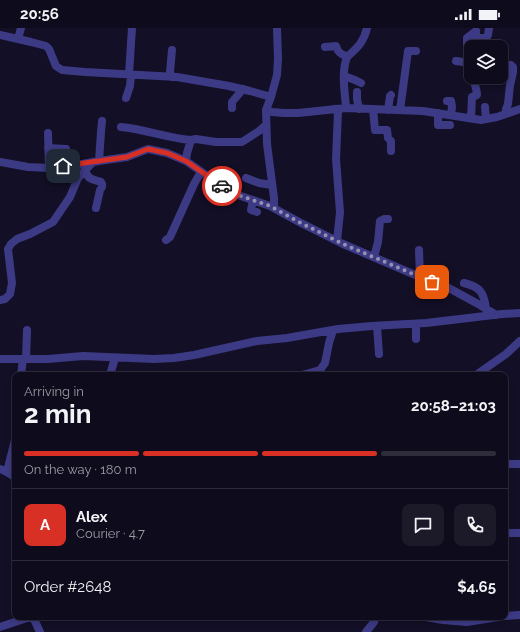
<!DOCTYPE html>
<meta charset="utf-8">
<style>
:root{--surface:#0e0b1c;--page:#1c1929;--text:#f1f3f6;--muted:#9b9ba3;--line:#2e2b3b;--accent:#d93025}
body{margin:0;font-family:Raleway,sans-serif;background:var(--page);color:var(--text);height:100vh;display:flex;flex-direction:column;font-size:15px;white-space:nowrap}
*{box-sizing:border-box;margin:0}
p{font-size:13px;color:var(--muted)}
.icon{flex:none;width:22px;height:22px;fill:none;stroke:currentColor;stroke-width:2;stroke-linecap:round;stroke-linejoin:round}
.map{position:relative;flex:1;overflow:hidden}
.side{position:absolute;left:12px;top:344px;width:496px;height:248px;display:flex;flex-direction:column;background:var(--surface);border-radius:8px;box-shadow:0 2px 6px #0003,0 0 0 1px var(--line)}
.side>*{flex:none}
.buttons{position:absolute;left:464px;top:12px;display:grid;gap:8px}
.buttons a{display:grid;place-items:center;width:44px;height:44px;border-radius:8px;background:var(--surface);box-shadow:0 2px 6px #0003,0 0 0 1px var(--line);font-size:20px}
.pin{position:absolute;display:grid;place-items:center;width:34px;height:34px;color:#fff;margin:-17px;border-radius:8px;box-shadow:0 2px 6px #0006}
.courier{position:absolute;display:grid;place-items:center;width:40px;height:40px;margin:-20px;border:3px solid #d93025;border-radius:50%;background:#fff;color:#222;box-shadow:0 1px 5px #0007}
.overview em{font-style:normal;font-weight:700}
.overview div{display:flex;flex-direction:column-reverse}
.overview{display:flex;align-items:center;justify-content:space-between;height:68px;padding:0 12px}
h1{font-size:26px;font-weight:700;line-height:30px}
.bar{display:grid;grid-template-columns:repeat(4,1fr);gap:6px 4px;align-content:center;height:48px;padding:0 12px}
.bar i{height:5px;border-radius:3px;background:var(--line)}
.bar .current{background:var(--accent)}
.bar p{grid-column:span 4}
.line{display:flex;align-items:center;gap:10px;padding:0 12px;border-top:1px solid var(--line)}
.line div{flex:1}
.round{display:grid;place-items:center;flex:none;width:42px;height:42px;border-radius:8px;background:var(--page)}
.status{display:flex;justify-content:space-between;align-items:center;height:28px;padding:0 20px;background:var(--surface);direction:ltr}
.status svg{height:11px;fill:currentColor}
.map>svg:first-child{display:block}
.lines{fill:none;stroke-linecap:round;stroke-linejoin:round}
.minor{stroke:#3d3a85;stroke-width:8}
.done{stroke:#948fb3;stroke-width:4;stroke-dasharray:0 7.2}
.route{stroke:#d93025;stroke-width:5}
</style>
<div class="status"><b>20:56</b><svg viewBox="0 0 49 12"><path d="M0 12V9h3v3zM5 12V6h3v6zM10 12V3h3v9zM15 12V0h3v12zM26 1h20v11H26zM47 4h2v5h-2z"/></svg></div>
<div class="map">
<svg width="520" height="604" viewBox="0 0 520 604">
<rect width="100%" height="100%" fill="#130f26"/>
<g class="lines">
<path class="minor" d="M 0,7 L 31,14 L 46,18 L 49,21 L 56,38 L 62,42 L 85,44 L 177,49 L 229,58 L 250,63 L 271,69
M 476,10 L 486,10 L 488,7 L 489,0
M 18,11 L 21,0
M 467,17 L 467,10 L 476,3
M 325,19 L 336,18 C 338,24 340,26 346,28 L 347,29 C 341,45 345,64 346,80
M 476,19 L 476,5
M 347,29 C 357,20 364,14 367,0
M 456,33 L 463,34 L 471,37
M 129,46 L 132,0
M 344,48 L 355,52 L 361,55
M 172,49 L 170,44 L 172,22
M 357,64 L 357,71 L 359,81
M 126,70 L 130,58 L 131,47
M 447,73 L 451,73 L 452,79 L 451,87
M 485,79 L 486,91
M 232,80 L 232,74 L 243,61
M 334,81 L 338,84 L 336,131 L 340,184 L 337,213
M 373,81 L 375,102 L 387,102 L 388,110 L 391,113 L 391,123
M 506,81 L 508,76 L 510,57 L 513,44 L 513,39 L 511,37 L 506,37
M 266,82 L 272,84 L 284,85 L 298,85 L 346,80 L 423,83 L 481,92 L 497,89 L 520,81
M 388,82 L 390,68 L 391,67
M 400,82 L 408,23 L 416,23
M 438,85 L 438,97 L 450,97
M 471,90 L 472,69 L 477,67 C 477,59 473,56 474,49
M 121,99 C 144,101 167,110 191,112
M 48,105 L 49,140
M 48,120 L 66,121
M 99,133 L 101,104 L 102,93
M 186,133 L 187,125 L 191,112 L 196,111 L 216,114 L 242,114 L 259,103 L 266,97
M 0,134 L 28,139 L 49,140 L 77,137 L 99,133 L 127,129 L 148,121 L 167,125 L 186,133 L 232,165 L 270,178 L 299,194 L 343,216 L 420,249 L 445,258 L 480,277 L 496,287
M 85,142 C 88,152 92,151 101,154 C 103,157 103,159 100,162 L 96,180
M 246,150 L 259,155 L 272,157
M 253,172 L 251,182 L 257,184
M 274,180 L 274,170 L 267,116 L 266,82 L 271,69 L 277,47 L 278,31 L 277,0
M 166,212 L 170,209 L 194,156 L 201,144
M 419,222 L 420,249
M 374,229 L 378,214 L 380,193 L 384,191 L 388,191
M 464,255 C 480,259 484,264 486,281
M 0,272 L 5,271 L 10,266 L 12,255 L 8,221 L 11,216 L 17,211 L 30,206 L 53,194 L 70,169 L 78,150 L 93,134
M 416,296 L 416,311
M 377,298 L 379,326
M 0,331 L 48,331 L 83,328 L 154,331 L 174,330 L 194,327 L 257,313 L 287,310 L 338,301 L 372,298 L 426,295 L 502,286 L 520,285
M 26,331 L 27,302
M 21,347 L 23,331
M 110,347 L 115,330
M 302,347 L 320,342 L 325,335 L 329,315 L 333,302
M 476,347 L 506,326 L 520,313
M 505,436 L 520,436
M 0,441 L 7,444 L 15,449
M 7,444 L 15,412
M 509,505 L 520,505
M 505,588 L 520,587
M 33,589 L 40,604
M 426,589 L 443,592 L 467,594 L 498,589
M 0,599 L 30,589
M 366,604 L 374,594 L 375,589"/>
</g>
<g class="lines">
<path class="done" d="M 222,158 L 232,165 L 270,178 L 299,194 L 343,216 L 420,249 L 432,254"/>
<path class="route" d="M 63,138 L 127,129 L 148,121 L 167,125 L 186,133 L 222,158"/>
</g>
</svg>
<div class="buttons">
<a><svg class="icon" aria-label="layers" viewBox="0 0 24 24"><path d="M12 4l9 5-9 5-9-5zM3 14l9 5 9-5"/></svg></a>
</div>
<div class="pin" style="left:432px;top:254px;background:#ea580c"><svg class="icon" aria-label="bag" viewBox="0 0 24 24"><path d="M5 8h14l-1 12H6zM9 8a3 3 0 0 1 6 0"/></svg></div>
<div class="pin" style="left:63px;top:138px;background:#1f2937"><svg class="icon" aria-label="home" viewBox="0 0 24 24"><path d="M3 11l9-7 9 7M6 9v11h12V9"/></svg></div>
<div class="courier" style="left:222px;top:158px"><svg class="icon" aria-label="car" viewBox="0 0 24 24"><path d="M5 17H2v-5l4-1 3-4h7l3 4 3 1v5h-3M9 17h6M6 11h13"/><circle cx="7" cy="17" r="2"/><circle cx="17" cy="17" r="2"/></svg></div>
<section class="side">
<div class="overview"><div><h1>2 min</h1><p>Arriving in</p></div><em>20:58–21:03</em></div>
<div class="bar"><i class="current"></i><i class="current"></i><i class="current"></i><i></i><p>On the way · 180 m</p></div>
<div class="line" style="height:72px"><b class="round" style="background:var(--accent);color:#fff">A</b><div><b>Alex</b><p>Courier · 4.7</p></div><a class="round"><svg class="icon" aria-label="chat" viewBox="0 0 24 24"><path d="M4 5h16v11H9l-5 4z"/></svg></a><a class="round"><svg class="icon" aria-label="phone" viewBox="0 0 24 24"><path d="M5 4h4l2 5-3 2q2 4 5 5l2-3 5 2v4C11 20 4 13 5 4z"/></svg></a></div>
<div class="line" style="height:52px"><div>Order #2648</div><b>$4.65</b></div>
</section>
</div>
